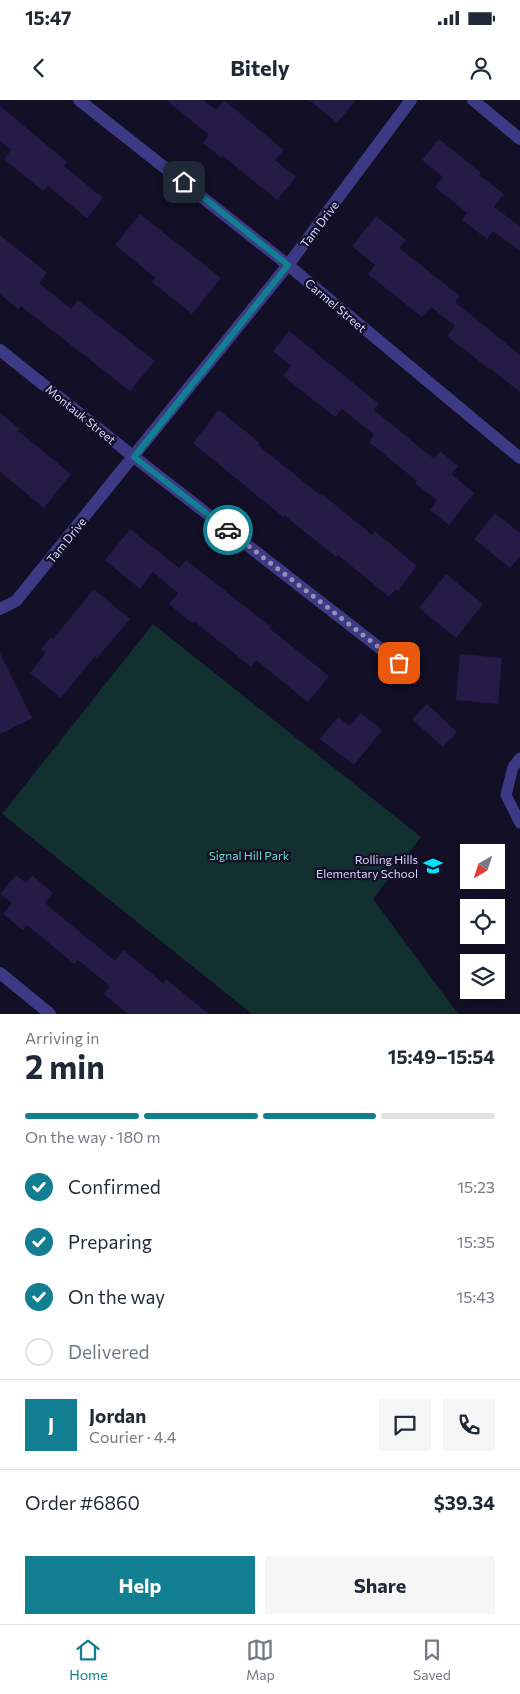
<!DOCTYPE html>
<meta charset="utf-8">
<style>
:root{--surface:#fff;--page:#f6f6f7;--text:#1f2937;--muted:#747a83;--line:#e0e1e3;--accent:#117e91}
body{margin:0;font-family:Commissioner,sans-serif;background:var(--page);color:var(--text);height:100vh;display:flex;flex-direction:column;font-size:19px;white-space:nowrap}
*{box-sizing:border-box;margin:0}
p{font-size:16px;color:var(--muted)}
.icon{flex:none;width:28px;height:28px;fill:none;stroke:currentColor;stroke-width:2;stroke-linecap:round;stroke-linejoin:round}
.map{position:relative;height:914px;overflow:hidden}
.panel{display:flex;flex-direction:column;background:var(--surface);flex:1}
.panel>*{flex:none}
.needle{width:32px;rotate:219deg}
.controls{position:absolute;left:460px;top:744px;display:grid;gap:10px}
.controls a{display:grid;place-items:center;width:45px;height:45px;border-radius:0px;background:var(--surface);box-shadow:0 2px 8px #0003;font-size:25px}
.pin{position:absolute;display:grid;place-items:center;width:42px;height:42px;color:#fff;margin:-21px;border-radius:10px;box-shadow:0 2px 8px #0006}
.courier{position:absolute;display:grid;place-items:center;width:50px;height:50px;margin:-25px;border:4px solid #117e91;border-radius:50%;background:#fff;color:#222;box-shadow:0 1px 6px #0007}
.overview em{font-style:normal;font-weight:700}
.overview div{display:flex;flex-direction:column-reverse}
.overview{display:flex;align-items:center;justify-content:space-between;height:85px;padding:0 25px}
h1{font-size:32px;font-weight:700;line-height:38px}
.bar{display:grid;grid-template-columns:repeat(4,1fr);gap:8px 5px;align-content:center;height:60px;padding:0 25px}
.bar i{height:6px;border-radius:4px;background:var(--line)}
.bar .selected{background:var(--accent)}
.bar p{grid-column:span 4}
.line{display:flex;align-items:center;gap:12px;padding:0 25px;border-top:1px solid var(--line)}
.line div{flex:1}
.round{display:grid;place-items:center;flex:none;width:52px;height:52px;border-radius:0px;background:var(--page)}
ol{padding:0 25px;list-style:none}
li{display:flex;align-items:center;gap:15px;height:55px}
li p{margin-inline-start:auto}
li .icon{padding:5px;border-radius:50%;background:var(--accent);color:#fff;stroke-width:4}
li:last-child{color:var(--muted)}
li i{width:28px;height:28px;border:2px solid var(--line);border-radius:50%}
.action{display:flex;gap:10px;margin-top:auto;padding:10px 25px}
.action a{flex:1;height:58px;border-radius:0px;background:var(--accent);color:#fff;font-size:20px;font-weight:700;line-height:58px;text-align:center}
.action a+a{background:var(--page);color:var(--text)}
.status{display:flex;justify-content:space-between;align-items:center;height:35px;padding:0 25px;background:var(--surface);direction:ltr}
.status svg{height:14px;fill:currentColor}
header{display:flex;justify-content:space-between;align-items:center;height:65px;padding:0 25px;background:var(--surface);font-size:22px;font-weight:700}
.tabs{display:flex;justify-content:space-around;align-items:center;height:70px;border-top:1px solid var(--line);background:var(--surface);font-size:14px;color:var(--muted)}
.tabs a{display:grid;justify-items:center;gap:2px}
.tabs .selected{color:var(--accent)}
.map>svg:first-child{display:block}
.green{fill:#12302f}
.building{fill:#241b47}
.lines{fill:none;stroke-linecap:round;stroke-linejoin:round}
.lane{stroke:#3d3a85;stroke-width:11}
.street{stroke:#3d3a85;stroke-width:12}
.done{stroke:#948fb3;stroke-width:5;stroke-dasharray:0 9}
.route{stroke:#117e91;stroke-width:6}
.labels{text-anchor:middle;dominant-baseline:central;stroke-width:4.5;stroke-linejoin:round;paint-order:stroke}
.street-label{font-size:12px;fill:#d9d4ff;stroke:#130f26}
.park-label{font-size:12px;fill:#5fe0c0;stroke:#130f26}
.poi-label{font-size:12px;fill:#d9d4ff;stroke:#130f26;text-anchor:end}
</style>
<div class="status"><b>15:47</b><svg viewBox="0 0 49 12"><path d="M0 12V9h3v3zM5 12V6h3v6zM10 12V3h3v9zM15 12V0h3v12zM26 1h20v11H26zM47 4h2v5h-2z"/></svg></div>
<header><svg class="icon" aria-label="back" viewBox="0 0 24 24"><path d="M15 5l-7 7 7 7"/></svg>Bitely<svg class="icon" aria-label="person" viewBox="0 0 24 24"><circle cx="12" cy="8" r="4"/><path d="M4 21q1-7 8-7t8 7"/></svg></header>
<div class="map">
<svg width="520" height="914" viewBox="0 0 520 914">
<rect width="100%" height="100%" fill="#130f26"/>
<path class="green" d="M 153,524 L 421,737 L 373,799 L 458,914 L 252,914 L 2,714 Z"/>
<path class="building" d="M 166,0 L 203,0 L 216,10 L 224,0 L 284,50 L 275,60 L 296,77 L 277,100 L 223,56 L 222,58 L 203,43 L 209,35 Z
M 309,0 L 356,0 L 337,23 Z
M 0,6 L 67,62 L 64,66 L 103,98 L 87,118 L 48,86 L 43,91 L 4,59 L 11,50 L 0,41 Z
M 439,39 L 481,73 L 479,75 L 504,94 L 494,107 L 520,126 L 520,151 L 493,131 L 487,139 L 462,120 L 467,113 L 435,87 L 443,77 L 422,60 Z
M 140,114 L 221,178 L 192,214 L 152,182 L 156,178 L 115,145 Z
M 376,116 L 406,140 L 399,148 L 460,196 L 455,202 L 520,255 L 520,292 L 490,268 L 489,269 L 447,236 L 455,226 L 431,207 L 422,217 L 368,174 L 375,165 L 352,146 Z
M 0,135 L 47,173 L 39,183 L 71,209 L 78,200 L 155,261 L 130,291 L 21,206 L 18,209 L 0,194 Z
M 289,231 L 379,304 L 374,310 L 434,359 L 440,351 L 458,366 L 451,374 L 474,393 L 449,425 L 430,410 L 437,400 L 415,383 L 417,381 L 369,342 L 374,335 L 342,309 L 335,317 L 283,276 L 291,266 L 273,251 Z
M 219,310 L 260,343 L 258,345 L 321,396 L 322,394 L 372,435 L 375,431 L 417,466 L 398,491 L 396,489 L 389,497 L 338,455 L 336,457 L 284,415 L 283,417 L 193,343 Z
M 0,313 L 20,329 L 18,331 L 71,374 L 44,408 L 0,372 Z
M 495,413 L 520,433 L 520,456 L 510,468 L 474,439 Z
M 130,429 L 179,468 L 186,460 L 271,527 L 269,528 L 329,576 L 308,602 L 256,560 L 251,567 L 194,521 L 192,523 L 169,504 L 178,493 L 153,472 L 140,489 L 105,460 Z
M 446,474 L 483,504 L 456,538 L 419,508 Z
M 94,489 L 130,519 L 97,558 L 95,556 L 61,598 L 30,573 L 46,553 L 41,549 L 51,537 L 53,539 Z
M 0,553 L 32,618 L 0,634 Z
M 460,554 L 502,558 L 498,604 L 456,600 Z
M 427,604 L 457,632 L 443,647 L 412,619 Z
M 361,613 L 382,630 L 354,665 L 320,639 L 338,617 L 350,626 Z
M 16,775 L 26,783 L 32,775 L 53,793 L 45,803 L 115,861 L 123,850 L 163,883 L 166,879 L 209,914 L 128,914 L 104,894 L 110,886 L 78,860 L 74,864 L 27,825 L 23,830 L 3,814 L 12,803 L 0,794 Z"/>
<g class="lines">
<path class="lane" d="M 520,658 L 513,667 L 506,695 L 520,723"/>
<path class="street" d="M 79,0 L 288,165 L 520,358
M 473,0 L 520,39
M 0,250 L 134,357 L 399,563
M 0,509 L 16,501 L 288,165 L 411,0
M 0,873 L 50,914"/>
</g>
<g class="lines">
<path class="done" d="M 228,430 L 399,563"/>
<path class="route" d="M 184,82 L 288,165 L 134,357 L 228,430"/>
</g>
<defs>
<g id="school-bare" transform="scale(1.5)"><path d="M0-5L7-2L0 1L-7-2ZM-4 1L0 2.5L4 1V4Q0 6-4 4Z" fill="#00e5ff" stroke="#130f26" stroke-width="2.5" paint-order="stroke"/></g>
</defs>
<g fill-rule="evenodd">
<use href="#school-bare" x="433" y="766"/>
</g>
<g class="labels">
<g class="street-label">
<text transform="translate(319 124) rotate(-53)">Tam Drive</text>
<text transform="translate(336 205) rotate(40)">Carmel Street</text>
<text transform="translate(81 314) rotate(39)">Montauk Street</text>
<text transform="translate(66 440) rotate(-51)">Tam Drive</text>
</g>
<g class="park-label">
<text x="249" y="755">Signal Hill Park</text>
</g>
<g class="poi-label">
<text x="418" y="759">Rolling Hills<tspan x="418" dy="14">Elementary School</tspan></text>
</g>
</g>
</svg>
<div class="controls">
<a><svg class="needle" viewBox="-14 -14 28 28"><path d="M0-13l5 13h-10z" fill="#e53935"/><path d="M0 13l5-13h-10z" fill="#747a83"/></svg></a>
<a><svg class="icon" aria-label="locate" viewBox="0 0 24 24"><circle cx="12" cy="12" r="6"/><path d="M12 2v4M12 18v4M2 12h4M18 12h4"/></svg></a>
<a><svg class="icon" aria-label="layers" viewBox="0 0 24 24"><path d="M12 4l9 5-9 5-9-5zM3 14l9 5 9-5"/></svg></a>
</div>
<div class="pin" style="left:399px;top:563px;background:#ea580c"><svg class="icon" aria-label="bag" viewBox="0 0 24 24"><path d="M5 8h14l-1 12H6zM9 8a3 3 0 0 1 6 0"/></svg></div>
<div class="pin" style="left:184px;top:82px;background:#1f2937"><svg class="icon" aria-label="home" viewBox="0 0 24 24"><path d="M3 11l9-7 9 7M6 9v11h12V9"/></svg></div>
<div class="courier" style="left:228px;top:430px"><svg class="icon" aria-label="car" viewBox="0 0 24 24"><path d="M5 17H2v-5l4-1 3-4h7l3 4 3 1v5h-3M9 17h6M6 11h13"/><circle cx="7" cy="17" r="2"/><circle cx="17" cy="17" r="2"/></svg></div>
</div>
<section class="panel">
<div class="overview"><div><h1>2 min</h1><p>Arriving in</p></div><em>15:49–15:54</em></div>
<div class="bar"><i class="selected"></i><i class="selected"></i><i class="selected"></i><i></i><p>On the way · 180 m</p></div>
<ol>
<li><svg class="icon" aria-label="check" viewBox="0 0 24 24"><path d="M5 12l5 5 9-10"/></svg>Confirmed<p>15:23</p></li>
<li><svg class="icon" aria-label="check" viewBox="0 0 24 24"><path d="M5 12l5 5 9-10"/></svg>Preparing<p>15:35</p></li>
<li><svg class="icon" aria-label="check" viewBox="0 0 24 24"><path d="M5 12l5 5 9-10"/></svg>On the way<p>15:43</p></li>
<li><i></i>Delivered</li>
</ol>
<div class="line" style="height:90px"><b class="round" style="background:var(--accent);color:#fff">J</b><div><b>Jordan</b><p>Courier · 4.4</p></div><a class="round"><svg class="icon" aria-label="chat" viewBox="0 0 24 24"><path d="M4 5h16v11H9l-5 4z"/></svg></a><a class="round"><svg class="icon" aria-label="phone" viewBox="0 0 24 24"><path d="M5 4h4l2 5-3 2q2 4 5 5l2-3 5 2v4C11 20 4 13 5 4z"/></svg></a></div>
<div class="line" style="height:65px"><div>Order #6860</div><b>$39.34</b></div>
<div class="action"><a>Help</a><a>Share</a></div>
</section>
<nav class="tabs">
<a class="selected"><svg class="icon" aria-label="home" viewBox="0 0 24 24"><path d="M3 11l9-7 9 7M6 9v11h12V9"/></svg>Home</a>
<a><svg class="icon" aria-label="map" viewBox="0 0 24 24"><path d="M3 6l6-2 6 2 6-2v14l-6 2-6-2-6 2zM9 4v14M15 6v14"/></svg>Map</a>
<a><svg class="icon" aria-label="saved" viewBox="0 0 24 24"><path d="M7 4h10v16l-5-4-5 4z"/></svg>Saved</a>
</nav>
